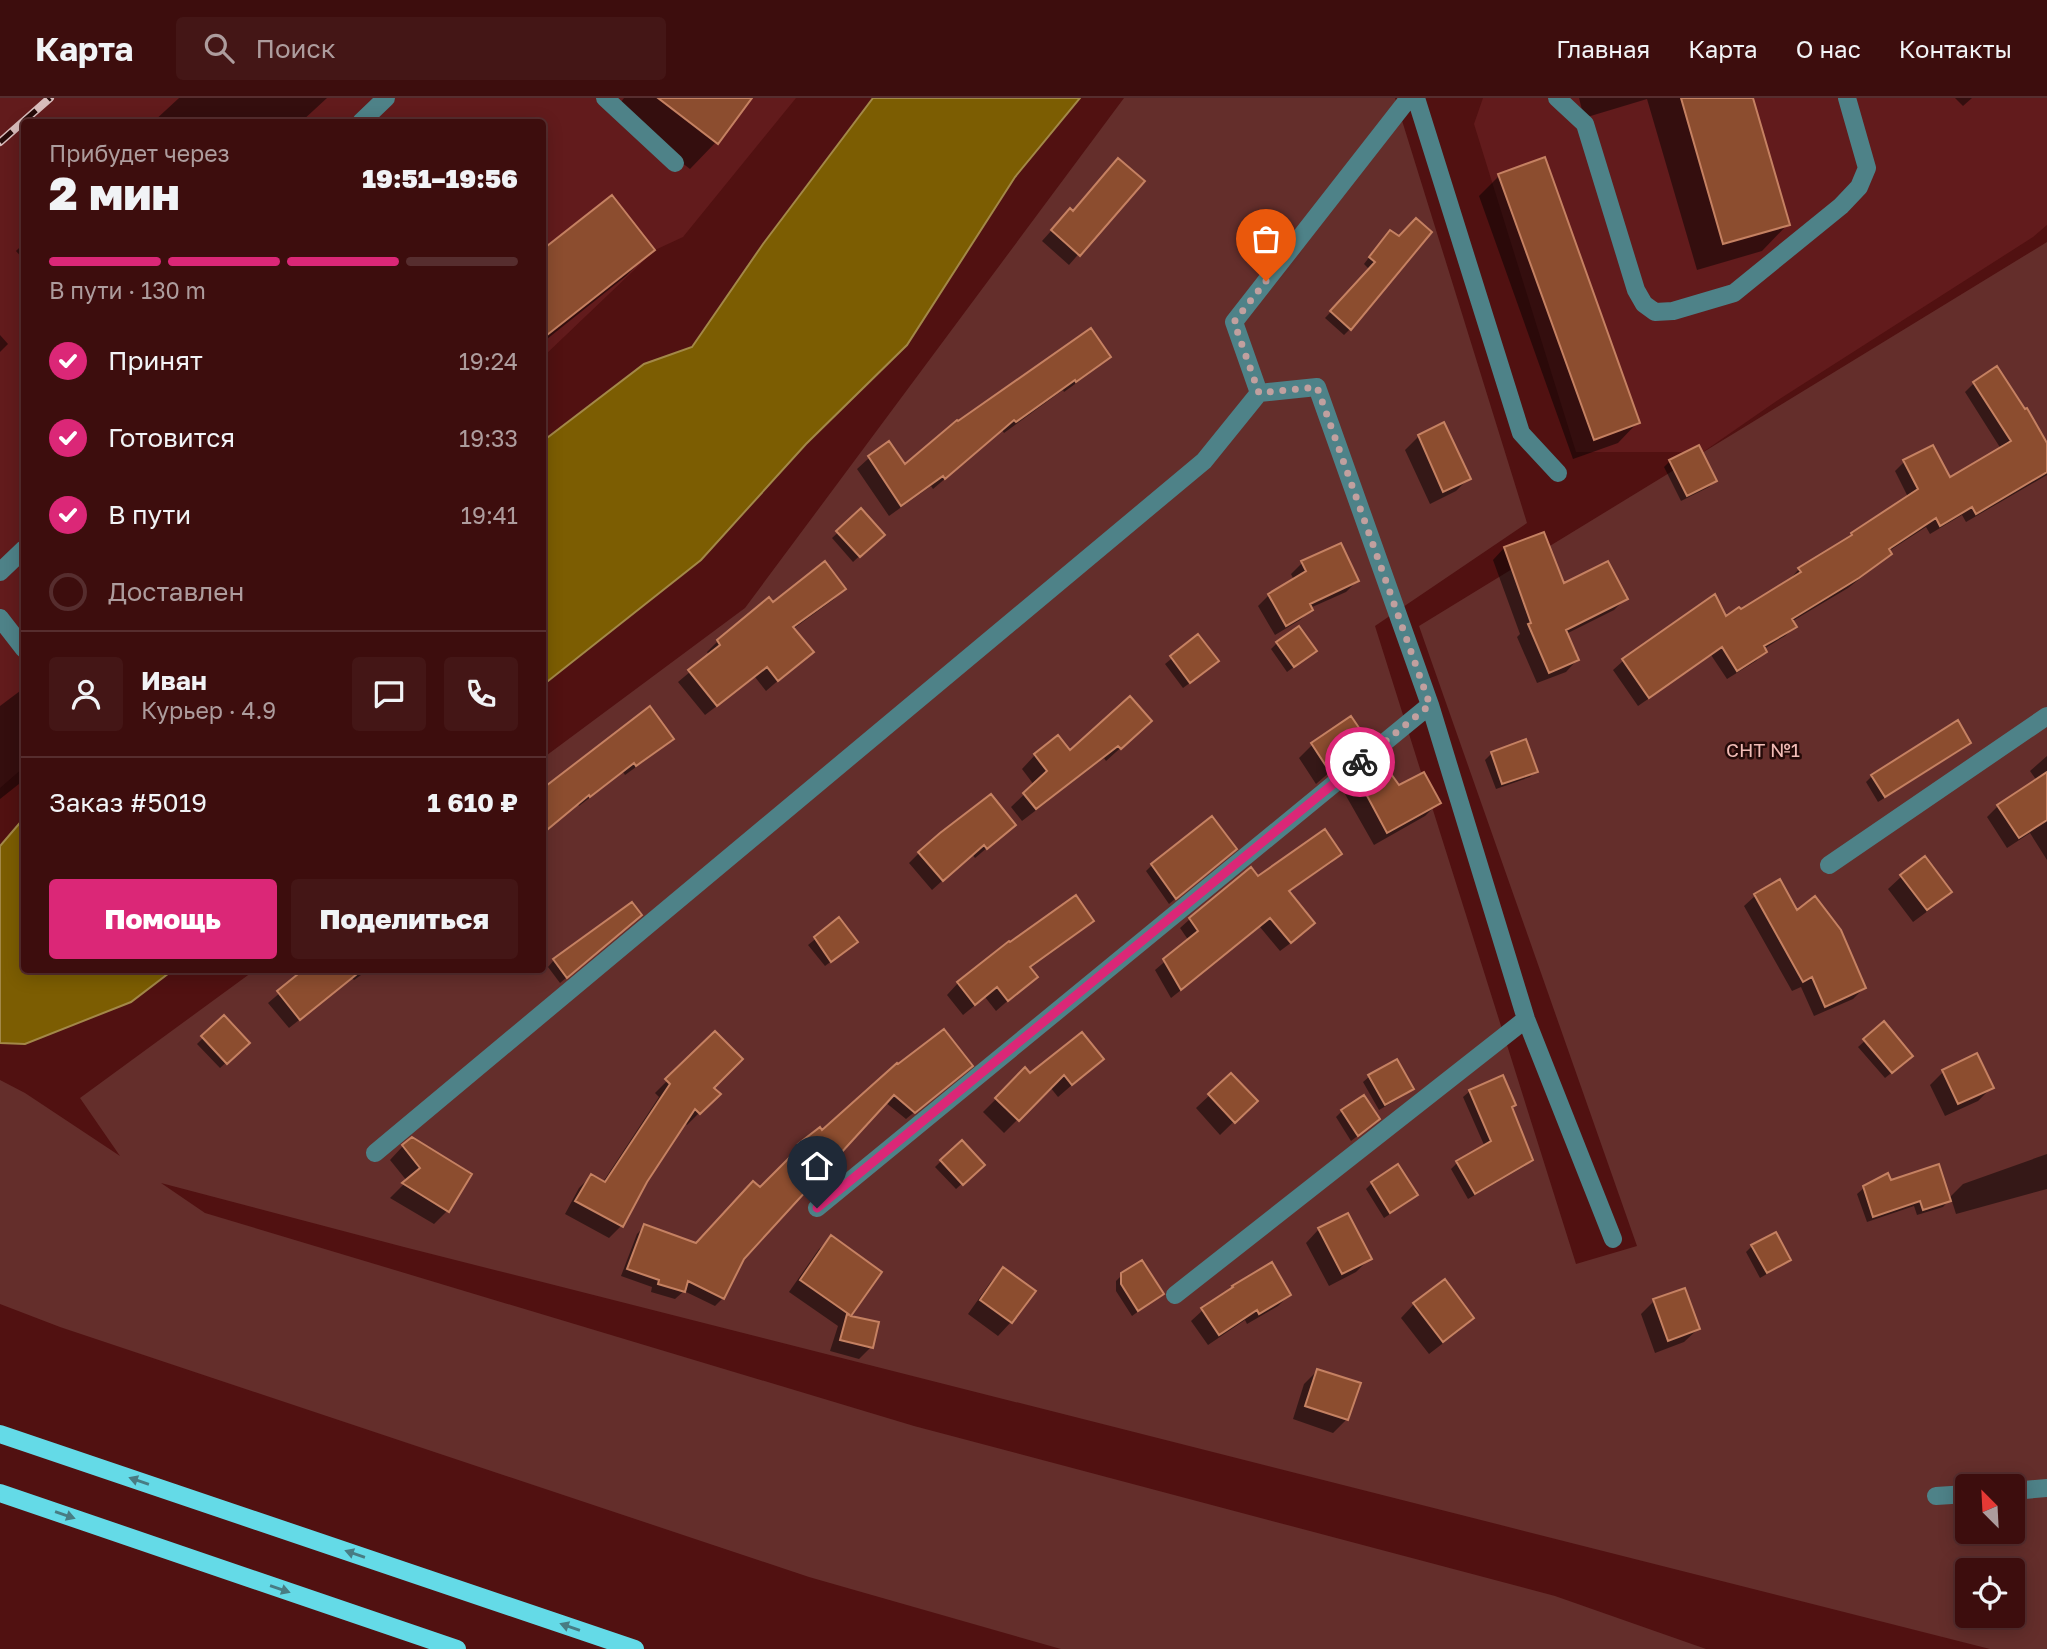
<!DOCTYPE html>
<html lang="ru">
<meta charset="utf-8">
<style>
:root{--surface:#3d0d0d;--page:#441616;--text:#f1f3f6;--muted:#ad9c9d;--line:#562d2e;--accent:#db2777}
body{margin:0;font-family:"Golos Text",sans-serif;background:var(--page);color:var(--text);height:100vh;display:flex;flex-direction:column;font-size:26px;white-space:nowrap}
*{box-sizing:border-box;margin:0}
p{font-size:23px;color:var(--muted)}
.icon{flex:none;width:38px;height:38px;fill:none;stroke:currentColor;stroke-width:2;stroke-linecap:round;stroke-linejoin:round}
.map{position:relative;flex:1;overflow:hidden}
.side{position:absolute;left:21px;top:21px;width:525px;height:854px;display:flex;flex-direction:column;background:var(--surface);border-radius:7px;box-shadow:0 4px 18px #0003,0 0 0 2px var(--line)}
.side>*{flex:none}
.needle{width:46px;rotate:336deg}
.controls{position:absolute;left:1955px;top:1376px;display:grid;gap:14px}
.controls a{display:grid;place-items:center;width:70px;height:70px;border-radius:7px;background:var(--surface);box-shadow:0 4px 18px #0003,0 0 0 2px var(--line);font-size:35px}
.pin{position:absolute;display:grid;place-items:center;width:60px;height:60px;color:#fff;margin:-72px -30px;border-radius:50% 50% 50% 0;rotate:-45deg;box-shadow:0 0 7px #0007}
.pin .icon{rotate:45deg}
.courier{position:absolute;display:grid;place-items:center;width:70px;height:70px;margin:-35px;border:5px solid #db2777;border-radius:50%;background:#fff;color:#222;box-shadow:0 2px 9px #0007}
.head em{font-style:normal;font-weight:800}
.head div{display:flex;flex-direction:column-reverse}
.head{display:flex;align-items:center;justify-content:space-between;height:119px;padding:0 28px}
h1{font-size:46px;font-weight:800;line-height:52px}
.bar{display:grid;grid-template-columns:repeat(4,1fr);gap:10px 7px;align-content:center;height:84px;padding:0 28px}
.bar i{height:9px;border-radius:5px;background:var(--line)}
.bar .current{background:var(--accent)}
.bar p{grid-column:span 4}
.line{display:flex;align-items:center;gap:18px;padding:0 28px;border-top:2px solid var(--line)}
.line div{flex:1}
.round{display:grid;place-items:center;flex:none;width:74px;height:74px;border-radius:7px;background:var(--page)}
ol{padding:0 28px;list-style:none}
li{display:flex;align-items:center;gap:21px;height:77px}
li p{margin-inline-start:auto}
li .icon{padding:7px;border-radius:50%;background:var(--accent);color:#fff;stroke-width:4}
li:last-child{color:var(--muted)}
li i{width:38px;height:38px;border:4px solid var(--line);border-radius:50%}
.cta{display:flex;gap:14px;margin-top:auto;padding:14px 28px}
.cta a{flex:1;height:80px;border-radius:7px;background:var(--accent);color:#fff;font-size:28px;font-weight:800;line-height:80px;text-align:center}
.cta a+a{background:var(--page);color:var(--text)}
header{display:flex;align-items:center;gap:42px;box-sizing:border-box;height:98px;padding:0 35px;background:var(--surface);border-bottom:2px solid var(--line)}
header strong{font-size:33px}
nav{display:flex;gap:38px;margin-inline-start:auto;font-size:24px}
.search{width:490px;height:63px;background:var(--page);display:flex;align-items:center;gap:18px;box-sizing:border-box;padding:0 24px;border-radius:7px;color:var(--muted);font-size:26px}
.map>svg:first-child{display:block}
.built{fill:#621b1c}
.green{fill:#642e2b;fill-rule:evenodd}
.water{fill:#7c5d02;stroke:#a38848;stroke-width:2}
.shadow{fill:#0007}
.building{fill:#8c4d2f;stroke:#c58162;stroke-width:2}
.lines{fill:none;stroke-linecap:round;stroke-linejoin:round}
.minor{stroke:#4e8288;stroke-width:18}
.major{stroke:#64dae7;stroke-width:18}
.rail-casing{stroke:#d8bcbb;stroke-width:8}
.rail{stroke:#250a08;stroke-width:5;stroke-dasharray:16;stroke-linecap:butt}
.oneway{fill:#487c83}
.done{stroke:#c1a09f;stroke-width:7;stroke-dasharray:0 12.6}
.route{stroke:#db2777;stroke-width:9}
.labels{text-anchor:middle;dominant-baseline:central;stroke-width:5;stroke-linejoin:round;paint-order:stroke}
.park-label{font-size:19px;fill:#f1bcb6;stroke:#250a08}
</style>
<header>
<strong>Карта</strong>
<div class="search"><svg class="icon" aria-label="search" viewBox="0 0 24 24"><circle cx="10" cy="10" r="6"/><path d="M15 15l6 6"/></svg>Поиск</div>
<nav><a>Главная</a><a>Карта</a><a>О нас</a><a>Контакты</a></nav>
</header>
<div class="map">
<svg width="2047" height="1551" viewBox="0 0 2047 1551">
<rect width="100%" height="100%" fill="#511111"/>
<path class="built" d="M 0,0 L 796,0 L 683,139 L 655,152 L 543,259 L 542,24 L 24,24 L 24,669 L 0,690 Z
M 1483,0 L 2047,0 L 2047,127 L 2033,139 L 1778,302 L 1703,354 L 1576,354 L 1474,26 Z"/>
<path class="green" d="M 1124,0 L 1395,0 L 1527,425 L 1375,528 L 1576,1166 L 1637,1148 L 1419,528 L 2047,144 L 2047,1551 L 1990,1551 L 404,1149 L 161,1085 L 205,1115 L 914,1328 L 1555,1498 L 1706,1551 L 1061,1551 L 809,1479 L 60,1229 L 0,1206 L 0,982 L 25,995 L 120,1058 L 80,1000 L 255,872 L 542,872 L 543,660 L 745,510 ZM 1967,1388 L 2012,1388 L 2012,1433 L 1967,1433 ZM 1967,1472 L 2012,1472 L 2012,1517 L 1967,1517 Z"/>
<path class="water" d="M 873,0 L 1080,0 L 1015,79 L 907,247 L 806,346 L 701,462 L 543,587 L 543,343 L 644,266 L 692,249 L 763,146 Z
M 24,720 L 24,872 L 173,872 L 131,904 L 25,946 L 0,945 L 0,748 Z"/>
<path class="shadow" d="M 179,0 L 327,0 L 301,24 L 153,24 Z
M 624,0 L 750,0 L 716,44 L 690,71 L 614,13 Z
M 1579,0 L 1752,0 L 1788,126 L 1762,153 L 1697,172 L 1647,1 L 1584,20 Z
M 1955,0 L 1972,0 L 1963,8 Z
M 1499,78 L 1638,324 L 1618,345 L 1573,361 L 1479,98 Z
M 1142,83 L 1069,167 L 1042,143 L 1060,123 L 1072,115 Z
M 1384,140 L 1350,231 L 1344,237 L 1325,220 L 1370,172 L 1364,166 Z
M 24,145 L 24,162 L 16,153 Z
M 652,152 L 626,178 L 542,245 L 542,155 Z
M 0,237 L 8,246 L 0,254 Z
M 1109,259 L 1097,270 L 1064,294 L 1063,292 L 1004,335 L 1002,332 L 933,391 L 931,388 L 889,418 L 857,371 L 869,360 L 889,346 L 904,369 Z
M 1974,285 L 2047,348 L 2047,377 L 1966,424 L 1962,417 L 1930,436 L 1926,429 L 1889,453 L 1890,456 L 1880,465 L 1848,490 L 1791,524 L 1795,529 L 1785,538 L 1764,551 L 1765,553 L 1756,563 L 1727,581 L 1711,557 L 1638,608 L 1613,572 L 1623,563 L 1715,498 L 1725,520 L 1740,514 L 1790,481 L 1799,471 L 1846,442 L 1852,436 L 1908,399 L 1895,373 L 1904,364 L 1949,382 L 2001,351 L 1965,294 Z
M 1419,338 L 1469,380 L 1456,393 L 1430,406 L 1405,352 Z
M 1670,363 L 1715,383 L 1709,389 L 1681,403 L 1664,369 Z
M 861,413 L 882,437 L 853,464 L 832,440 Z
M 1504,450 L 1563,487 L 1625,501 L 1614,512 L 1566,536 L 1577,562 L 1566,574 L 1537,585 L 1517,539 L 1520,536 L 1493,462 Z
M 1302,465 L 1357,483 L 1346,494 L 1310,510 L 1311,512 L 1300,522 L 1275,537 L 1258,508 L 1269,497 L 1294,482 L 1291,476 Z
M 844,491 L 833,502 L 793,531 L 811,554 L 766,593 L 755,579 L 705,617 L 678,584 L 709,558 L 707,554 L 718,543 Z
M 1198,539 L 1211,569 L 1183,590 L 1165,566 Z
M 1277,545 L 1315,553 L 1287,574 L 1271,551 Z
M 24,590 L 24,682 L 0,701 L 0,608 Z
M 650,610 L 671,641 L 661,651 L 625,677 L 623,674 L 579,708 L 578,706 Z
M 1351,621 L 1366,643 L 1316,686 L 1299,660 L 1312,647 Z
M 1136,636 L 1106,663 L 1104,660 L 1022,723 L 1011,709 L 1034,687 L 1022,671 L 1035,657 L 1070,655 Z
M 1969,645 L 1963,651 L 1878,704 L 1866,684 L 1872,678 Z
M 1492,655 L 1536,673 L 1530,679 L 1496,691 L 1485,662 Z
M 2047,658 L 2047,762 L 2030,735 L 2007,750 L 1987,719 L 1998,708 L 2037,683 L 2030,673 Z
M 1359,682 L 1398,690 L 1439,704 L 1425,718 L 1374,747 L 1345,696 Z
M 1014,727 L 975,760 L 972,756 L 932,792 L 909,765 L 919,755 Z
M 1340,755 L 1331,765 L 1288,794 L 1313,825 L 1304,835 L 1280,853 L 1260,829 L 1171,900 L 1155,872 L 1189,843 L 1180,830 L 1190,821 L 1258,780 Z
M 1228,757 L 1169,806 L 1146,773 L 1152,767 Z
M 1902,778 L 1949,794 L 1936,807 L 1913,824 L 1888,791 Z
M 1779,784 L 1796,814 L 1864,890 L 1853,901 L 1814,918 L 1801,889 L 1792,893 L 1744,808 L 1755,798 Z
M 839,822 L 849,850 L 825,868 L 808,847 Z
M 634,823 L 560,885 L 548,869 L 554,862 Z
M 1092,823 L 1080,834 L 1029,871 L 1035,879 L 996,913 L 985,899 L 963,917 L 947,897 L 958,885 L 1009,845 Z
M 307,872 L 368,872 L 354,882 L 352,880 L 289,930 L 268,905 Z
M 224,919 L 247,945 L 220,970 L 197,946 Z
M 1884,926 L 1905,964 L 1885,980 L 1858,949 Z
M 715,935 L 712,990 L 718,996 L 687,1027 L 684,1024 L 646,1083 L 621,1128 L 609,1140 L 565,1116 L 579,1090 L 591,1078 L 603,1084 L 659,999 L 655,995 Z
M 1102,961 L 1058,999 L 1050,989 L 1004,1035 L 983,1014 L 1025,972 L 1030,978 Z
M 897,968 L 962,975 L 906,1021 L 885,1004 L 743,1160 L 723,1200 L 715,1208 L 684,1193 L 675,1201 L 651,1194 L 652,1189 L 621,1178 L 637,1136 L 645,1128 L 696,1147 L 760,1092 L 793,1058 L 791,1055 L 799,1048 L 820,1031 L 822,1034 Z
M 1943,974 L 1992,989 L 1978,1003 L 1945,1018 L 1930,987 Z
M 1231,977 L 1255,1003 L 1220,1037 L 1196,1010 Z
M 1370,978 L 1411,990 L 1405,997 L 1379,1012 L 1363,984 Z
M 1470,993 L 1511,1010 L 1531,1062 L 1525,1068 L 1468,1101 L 1451,1071 L 1457,1065 L 1485,1049 L 1463,999 Z
M 1342,1013 L 1372,1027 L 1351,1043 L 1336,1019 Z
M 403,1048 L 469,1077 L 447,1113 L 434,1126 L 390,1100 L 407,1083 L 390,1062 Z
M 2047,1056 L 2047,1091 L 1956,1116 L 1951,1100 L 1943,1109 L 1917,1117 L 1914,1108 L 1867,1124 L 1857,1096 L 1864,1090 L 1890,1084 L 1949,1100 L 1963,1086 Z
M 941,1063 L 976,1073 L 956,1091 L 935,1069 Z
M 1372,1085 L 1416,1097 L 1410,1103 L 1384,1120 L 1366,1091 Z
M 1319,1131 L 1370,1160 L 1356,1174 L 1329,1188 L 1306,1145 Z
M 831,1140 L 880,1174 L 848,1219 L 871,1249 L 859,1261 L 830,1253 L 838,1228 L 789,1194 L 819,1151 Z
M 1752,1148 L 1789,1161 L 1782,1167 L 1760,1180 L 1746,1154 Z
M 1003,1171 L 1033,1193 L 1011,1224 L 998,1238 L 968,1216 L 990,1185 Z
M 1122,1177 L 1162,1196 L 1132,1218 L 1116,1193 L 1116,1183 Z
M 1289,1197 L 1278,1208 L 1247,1226 L 1245,1222 L 1208,1247 L 1191,1223 L 1203,1212 Z
M 1654,1203 L 1698,1231 L 1684,1244 L 1655,1255 L 1641,1216 Z
M 1414,1206 L 1472,1220 L 1459,1233 L 1429,1256 L 1401,1220 Z
M 1317,1273 L 1347,1321 L 1333,1335 L 1293,1321 L 1304,1286 Z"/>
<path class="building" d="M 658,0 L 752,0 L 718,46 Z
M 1681,0 L 1753,0 L 1790,127 L 1723,146 Z
M 1545,59 L 1640,325 L 1594,342 L 1498,76 Z
M 1118,60 L 1145,83 L 1080,158 L 1051,132 L 1070,110 L 1073,113 Z
M 612,97 L 655,152 L 542,241 L 542,152 Z
M 1416,120 L 1432,134 L 1351,232 L 1330,213 L 1375,164 L 1369,159 L 1390,132 L 1399,138 Z
M 1091,230 L 1111,259 L 1076,284 L 1075,282 L 1016,324 L 1014,322 L 945,381 L 943,378 L 901,408 L 868,358 L 889,343 L 905,366 L 957,322 L 958,323 Z
M 1997,268 L 2025,311 L 2027,310 L 2047,345 L 2047,374 L 1976,416 L 1972,409 L 1940,428 L 1936,420 L 1889,451 L 1892,456 L 1859,480 L 1792,521 L 1797,529 L 1764,548 L 1767,554 L 1737,573 L 1722,549 L 1649,600 L 1622,561 L 1715,496 L 1726,518 L 1739,509 L 1741,511 L 1801,474 L 1798,470 L 1852,437 L 1851,435 L 1918,391 L 1903,362 L 1933,347 L 1950,379 L 2011,343 L 1973,284 Z
M 1444,324 L 1471,381 L 1443,394 L 1418,337 Z
M 1699,347 L 1717,383 L 1687,398 L 1669,362 Z
M 861,410 L 885,437 L 860,459 L 836,433 Z
M 1544,434 L 1564,485 L 1608,463 L 1628,501 L 1566,532 L 1579,562 L 1549,575 L 1528,526 L 1531,525 L 1504,449 Z
M 1341,445 L 1359,483 L 1310,506 L 1313,512 L 1286,528 L 1268,496 L 1306,473 L 1301,463 Z
M 825,463 L 846,491 L 793,529 L 814,554 L 778,583 L 767,569 L 717,608 L 688,572 L 720,547 L 717,542 L 769,499 L 773,504 Z
M 1299,528 L 1317,553 L 1294,569 L 1276,544 Z
M 1198,536 L 1219,563 L 1190,585 L 1170,558 Z
M 1130,598 L 1152,623 L 1121,651 L 1118,648 L 1036,711 L 1023,695 L 1047,673 L 1034,656 L 1058,637 L 1070,652 Z
M 650,608 L 674,641 L 636,668 L 634,665 L 590,699 L 589,697 L 542,736 L 542,691 Z
M 1351,618 L 1368,643 L 1330,674 L 1311,645 Z
M 1958,622 L 1971,645 L 1885,699 L 1871,677 Z
M 1526,641 L 1538,674 L 1502,686 L 1491,654 Z
M 1381,662 L 1399,687 L 1424,674 L 1441,705 L 1387,735 L 1358,681 Z
M 2047,674 L 2047,722 L 2019,740 L 1997,707 Z
M 991,696 L 1016,727 L 987,751 L 984,747 L 943,783 L 918,754 L 940,735 Z
M 1212,718 L 1237,751 L 1176,801 L 1151,766 Z
M 1325,731 L 1342,756 L 1289,793 L 1315,825 L 1291,845 L 1270,820 L 1181,892 L 1163,861 L 1198,833 L 1189,820 L 1251,769 L 1258,778 Z
M 1925,758 L 1952,794 L 1927,812 L 1900,777 Z
M 1780,781 L 1797,812 L 1815,798 L 1841,832 L 1866,890 L 1825,909 L 1812,879 L 1803,884 L 1754,796 Z
M 1076,797 L 1094,823 L 1030,869 L 1038,879 L 1008,903 L 997,889 L 975,907 L 957,884 L 1009,843 L 1010,844 Z
M 632,804 L 642,817 L 567,880 L 553,861 Z
M 839,819 L 858,844 L 831,864 L 814,839 Z
M 303,872 L 362,872 L 300,922 L 277,893 Z
M 224,917 L 250,945 L 227,966 L 201,938 Z
M 1884,923 L 1913,958 L 1892,975 L 1863,941 Z
M 944,931 L 973,968 L 915,1015 L 894,997 L 744,1161 L 724,1201 L 688,1183 L 685,1194 L 658,1186 L 659,1182 L 627,1171 L 644,1126 L 696,1145 L 753,1083 L 760,1089 L 800,1049 L 798,1046 L 820,1029 L 822,1032 L 897,965 L 898,966 Z
M 715,933 L 743,961 L 714,990 L 721,996 L 700,1016 L 695,1011 L 647,1084 L 623,1129 L 575,1103 L 591,1076 L 605,1084 L 670,986 L 665,981 Z
M 1082,934 L 1104,961 L 1072,987 L 1064,977 L 1019,1023 L 995,1000 L 1025,969 L 1030,975 Z
M 1977,955 L 1994,990 L 1958,1006 L 1942,972 Z
M 1397,961 L 1414,991 L 1385,1007 L 1368,977 Z
M 1231,975 L 1258,1003 L 1235,1025 L 1208,996 Z
M 1503,977 L 1516,1007 L 1512,1009 L 1533,1062 L 1475,1096 L 1456,1063 L 1491,1043 L 1469,992 Z
M 1364,997 L 1380,1021 L 1358,1038 L 1341,1012 Z
M 412,1039 L 472,1076 L 449,1114 L 402,1085 L 420,1070 L 402,1047 Z
M 962,1042 L 985,1067 L 963,1087 L 940,1062 Z
M 1398,1066 L 1418,1097 L 1390,1115 L 1371,1084 Z
M 1939,1066 L 1951,1103 L 1923,1112 L 1920,1103 L 1873,1119 L 1863,1088 L 1888,1075 L 1891,1082 Z
M 1348,1115 L 1372,1161 L 1342,1176 L 1318,1130 Z
M 1776,1134 L 1791,1162 L 1767,1175 L 1751,1147 Z
M 831,1137 L 882,1174 L 851,1218 L 879,1224 L 873,1250 L 840,1242 L 847,1216 L 850,1217 L 800,1182 Z
M 1142,1162 L 1164,1196 L 1138,1213 L 1121,1186 L 1121,1175 Z
M 1272,1164 L 1291,1197 L 1259,1216 L 1257,1212 L 1219,1237 L 1201,1210 L 1233,1189 L 1232,1188 Z
M 1003,1169 L 1036,1193 L 1012,1225 L 980,1202 Z
M 1445,1181 L 1474,1220 L 1443,1244 L 1413,1205 Z
M 1685,1190 L 1700,1231 L 1668,1243 L 1653,1201 Z
M 1317,1271 L 1361,1285 L 1348,1322 L 1305,1308 Z"/>
<g class="lines">
<path class="minor" d="M 605,0 L 675,65
M 1416,0 L 1521,335 L 1558,375
M 1557,0 L 1585,26 L 1636,192 L 1644,206 L 1655,214 L 1673,213 L 1734,195 L 1841,108 L 1859,89 L 1867,70 L 1847,0
M 361,24 L 386,0
M 1259,295 L 1234,224 L 1409,0
M 0,474 L 24,451
M 0,520 L 24,551
M 1829,767 L 2047,618
M 375,1055 L 1204,363 L 1259,295 L 1317,289 L 1430,607 L 1526,921 L 1613,1141
M 817,1110 L 1430,607
M 1175,1197 L 1526,921
M 2012,1393 L 2047,1390
M 1936,1398 L 1967,1396"/>
<path class="major" d="M 0,1336 L 635,1551
M 0,1395 L 457,1551"/>
<g class="rail-casing">
<path id="rail" d="M 0,44 L 50,0"/>
</g>
<use href="#rail" class="rail"/>
</g>
<defs><path id="oneway-solid" d="M-6-.8H1V-3.2L6.5 0L1 3.2V.8H-6Z" transform="scale(1.75)"/></defs>
<g class="oneway">
<use href="#oneway-solid" transform="translate(139 1383) rotate(-161)"/>
<use href="#oneway-solid" transform="translate(65 1417) rotate(19)"/>
<use href="#oneway-solid" transform="translate(355 1456) rotate(-161)"/>
<use href="#oneway-solid" transform="translate(280 1491) rotate(19)"/>
<use href="#oneway-solid" transform="translate(570 1529) rotate(-161)"/>
</g>
<g class="lines">
<path class="done" d="M 1266,183 L 1234,224 L 1259,295 L 1317,289 L 1430,607 L 1360,664"/>
<path class="route" d="M 817,1110 L 1360,664"/>
</g>
<g class="labels">
<g class="park-label">
<text x="1763" y="651">СНТ №1</text>
</g>
</g>
</svg>
<div class="controls">
<a><svg class="needle" viewBox="-14 -14 28 28"><path d="M0-13l5 13h-10z" fill="#e53935"/><path d="M0 13l5-13h-10z" fill="#ad9c9d"/></svg></a>
<a><svg class="icon" aria-label="locate" viewBox="0 0 24 24"><circle cx="12" cy="12" r="6"/><path d="M12 2v4M12 18v4M2 12h4M18 12h4"/></svg></a>
</div>
<div class="pin" style="left:1266px;top:183px;background:#ea580c"><svg class="icon" aria-label="bag" viewBox="0 0 24 24"><path d="M5 8h14l-1 12H6zM9 8a3 3 0 0 1 6 0"/></svg></div>
<div class="pin" style="left:817px;top:1110px;background:#1f2937"><svg class="icon" aria-label="home" viewBox="0 0 24 24"><path d="M3 11l9-7 9 7M6 9v11h12V9"/></svg></div>
<div class="courier" style="left:1360px;top:664px"><svg class="icon" aria-label="bike" viewBox="0 0 24 24"><circle cx="6" cy="16" r="4"/><circle cx="18" cy="16" r="4"/><path d="M6 16l4-8h5l3 8M10 8l3 8H6M13 5h3"/></svg></div>
<section class="side">
<div class="head"><div><h1>2 мин</h1><p>Прибудет через</p></div><em>19:51–19:56</em></div>
<div class="bar"><i class="current"></i><i class="current"></i><i class="current"></i><i></i><p>В пути · 130 m</p></div>
<ol>
<li><svg class="icon" aria-label="check" viewBox="0 0 24 24"><path d="M5 12l5 5 9-10"/></svg>Принят<p>19:24</p></li>
<li><svg class="icon" aria-label="check" viewBox="0 0 24 24"><path d="M5 12l5 5 9-10"/></svg>Готовится<p>19:33</p></li>
<li><svg class="icon" aria-label="check" viewBox="0 0 24 24"><path d="M5 12l5 5 9-10"/></svg>В пути<p>19:41</p></li>
<li><i></i>Доставлен</li>
</ol>
<div class="line" style="height:126px"><a class="round"><svg class="icon" aria-label="person" viewBox="0 0 24 24"><circle cx="12" cy="8" r="4"/><path d="M4 21q1-7 8-7t8 7"/></svg></a><div><b>Иван</b><p>Курьер · 4.9</p></div><a class="round"><svg class="icon" aria-label="chat" viewBox="0 0 24 24"><path d="M4 5h16v11H9l-5 4z"/></svg></a><a class="round"><svg class="icon" aria-label="phone" viewBox="0 0 24 24"><path d="M5 4h4l2 5-3 2q2 4 5 5l2-3 5 2v4C11 20 4 13 5 4z"/></svg></a></div>
<div class="line" style="height:91px"><div>Заказ #5019</div><b>1 610 ₽</b></div>
<div class="cta"><a>Помощь</a><a>Поделиться</a></div>
</section>
</div>
